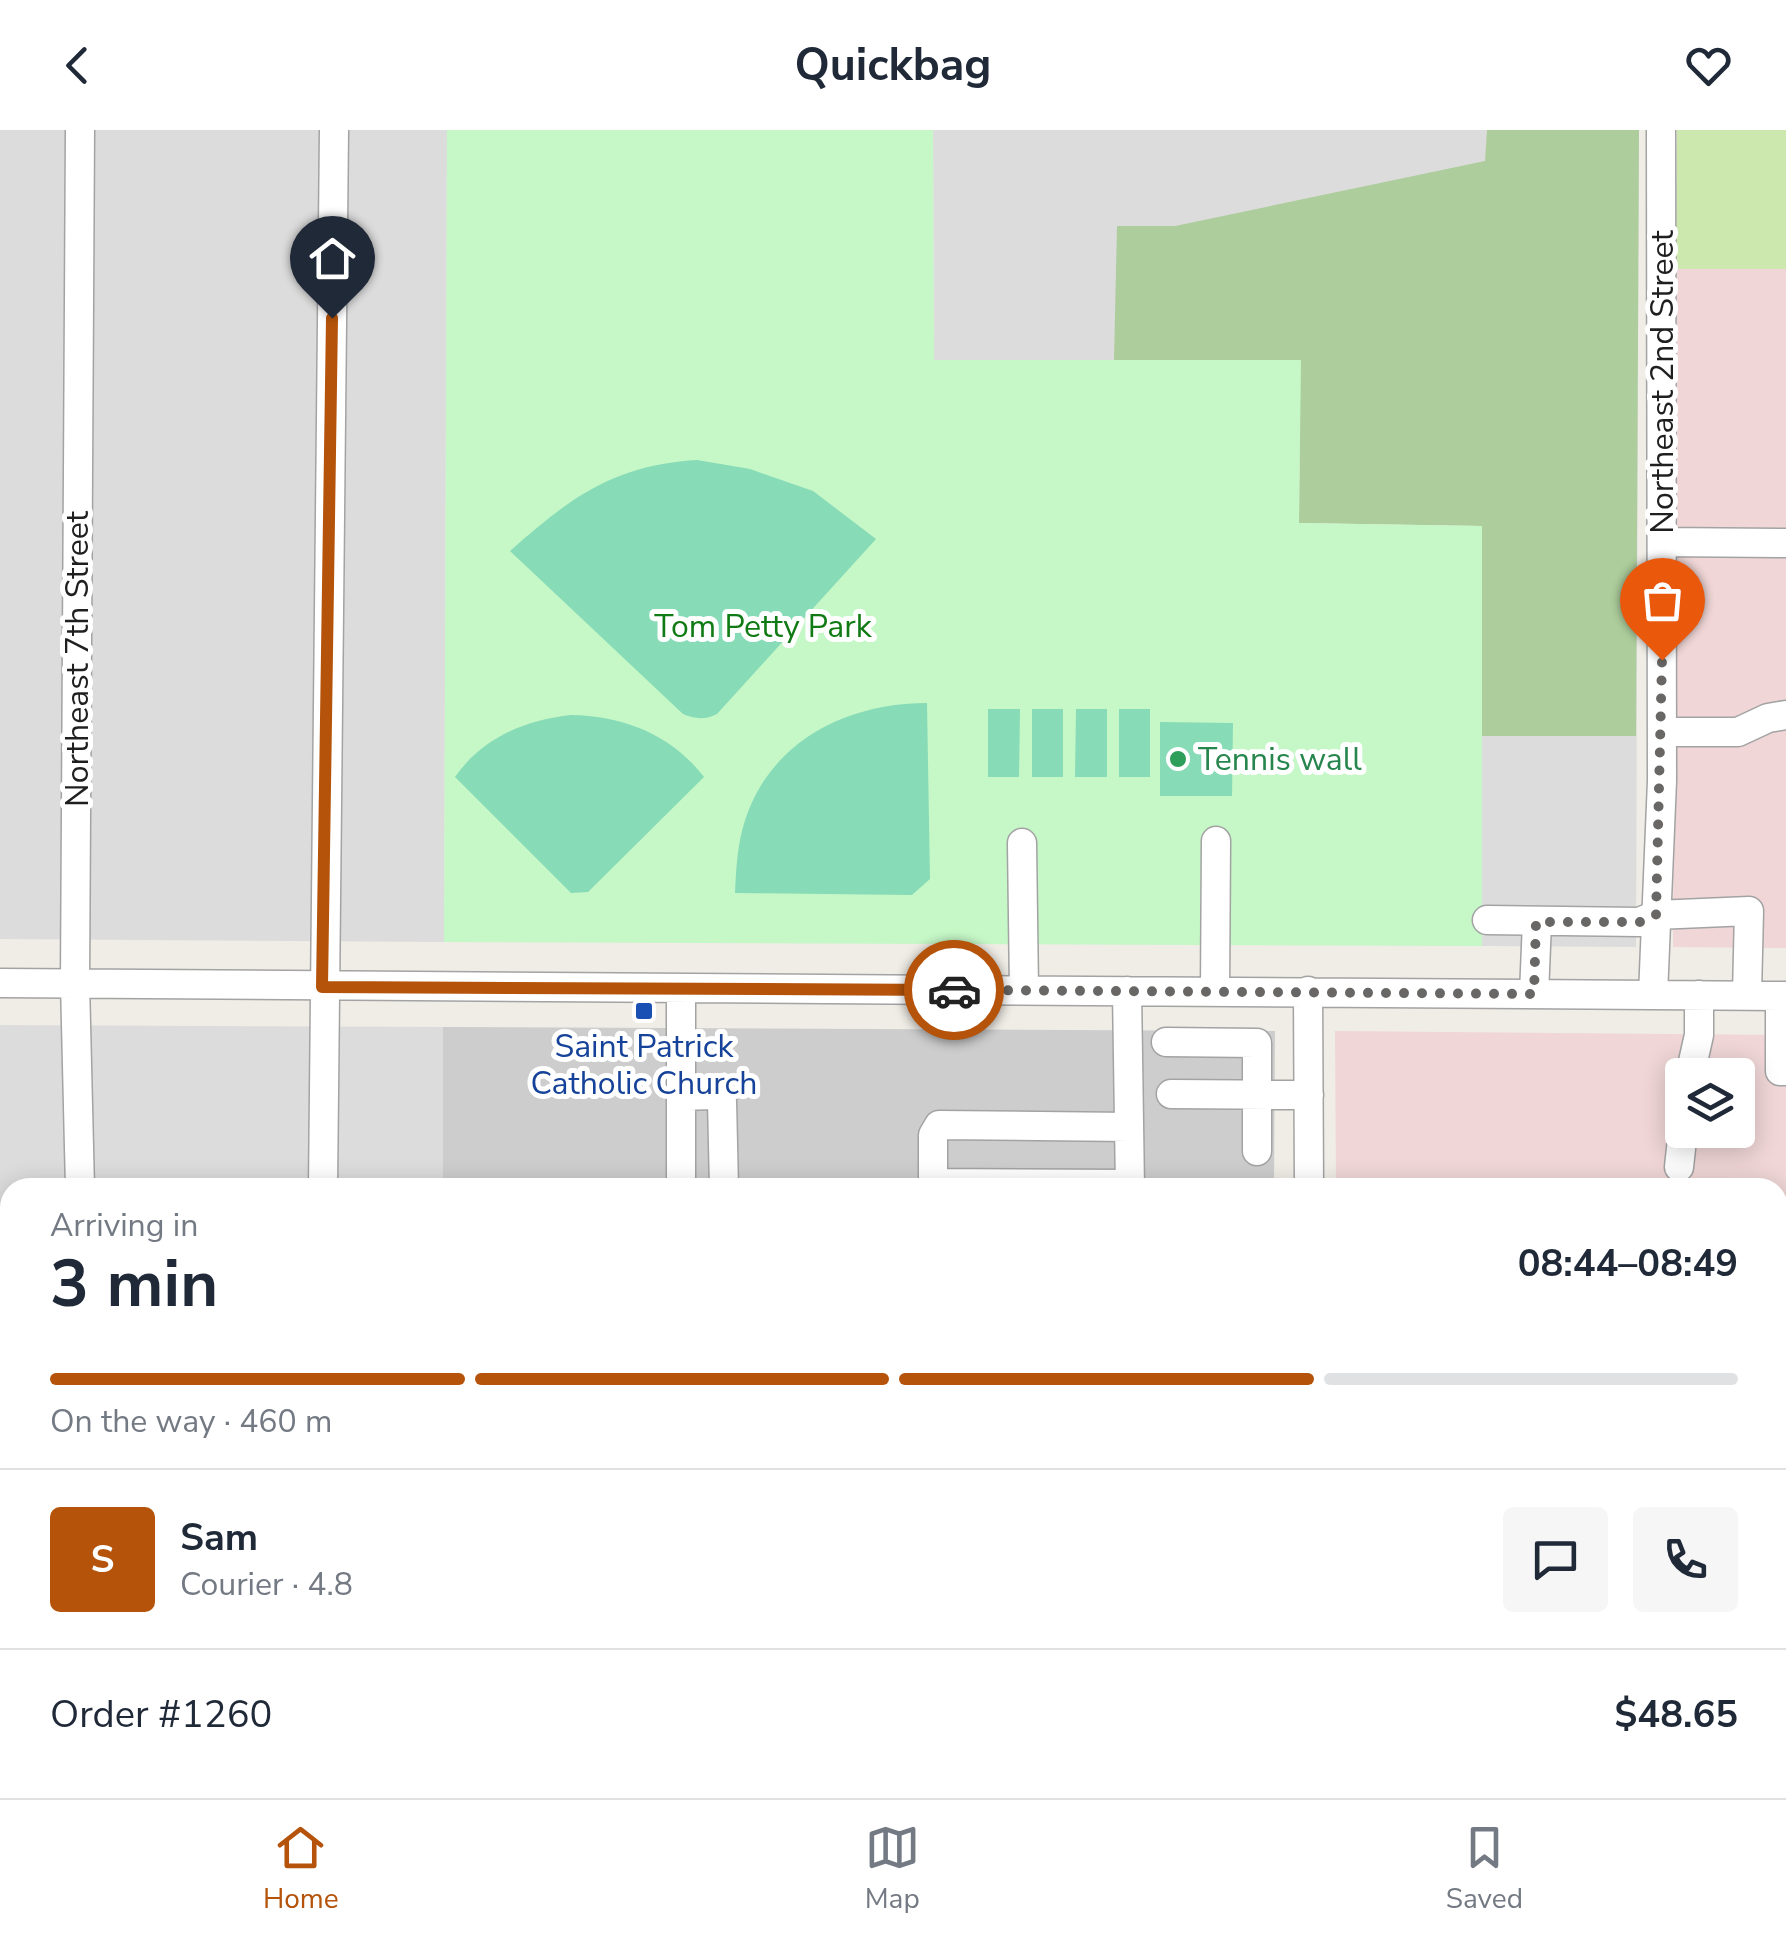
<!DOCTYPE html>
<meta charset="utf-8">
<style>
:root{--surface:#fff;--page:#f6f6f7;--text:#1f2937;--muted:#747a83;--line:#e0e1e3;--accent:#b45309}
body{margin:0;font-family:"Nunito Sans",sans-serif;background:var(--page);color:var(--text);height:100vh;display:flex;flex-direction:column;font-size:38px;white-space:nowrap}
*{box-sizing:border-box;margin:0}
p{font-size:32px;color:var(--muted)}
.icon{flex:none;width:55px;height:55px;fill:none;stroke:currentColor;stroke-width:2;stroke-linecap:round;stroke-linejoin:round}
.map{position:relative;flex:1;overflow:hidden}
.side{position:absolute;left:0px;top:1048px;width:1788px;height:622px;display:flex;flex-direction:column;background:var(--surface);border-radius:30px 30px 0 0;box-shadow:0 5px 25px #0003}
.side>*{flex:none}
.fabs{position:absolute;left:1665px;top:928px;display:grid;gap:20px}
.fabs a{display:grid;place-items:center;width:90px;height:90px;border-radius:10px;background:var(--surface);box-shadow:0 5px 25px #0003;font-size:50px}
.pin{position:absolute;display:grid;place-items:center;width:85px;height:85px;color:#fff;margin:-102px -42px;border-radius:50% 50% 50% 0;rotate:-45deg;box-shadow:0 0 10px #0007}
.pin .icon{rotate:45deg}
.courier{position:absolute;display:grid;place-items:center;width:100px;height:100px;margin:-50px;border:8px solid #b45309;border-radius:50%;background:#fff;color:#222;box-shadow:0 2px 12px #0007}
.headline em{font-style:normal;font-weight:700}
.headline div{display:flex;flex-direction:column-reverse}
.headline{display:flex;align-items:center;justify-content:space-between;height:170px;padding:0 50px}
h1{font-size:65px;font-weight:700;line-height:75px}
.bar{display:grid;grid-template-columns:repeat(4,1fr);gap:15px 10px;align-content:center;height:120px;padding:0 50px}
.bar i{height:12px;border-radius:8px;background:var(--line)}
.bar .on{background:var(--accent)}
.bar p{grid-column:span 4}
.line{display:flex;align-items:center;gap:25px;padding:0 50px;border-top:2px solid var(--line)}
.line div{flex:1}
.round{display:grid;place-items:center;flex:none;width:105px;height:105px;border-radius:10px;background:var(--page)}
header{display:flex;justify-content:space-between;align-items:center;height:130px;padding:0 50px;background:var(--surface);font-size:45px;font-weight:700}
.tabs{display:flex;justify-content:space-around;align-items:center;height:140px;border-top:2px solid var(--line);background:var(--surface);font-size:28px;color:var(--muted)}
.tabs a{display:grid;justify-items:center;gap:5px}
.tabs .on{color:var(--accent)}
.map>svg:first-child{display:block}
.residential{fill:#dddcdc}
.commercial{fill:#f0d6d6;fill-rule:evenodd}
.religious{fill:#cdcdcd}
.grass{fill:#cde8ae}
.forest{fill:#adcd9c}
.park{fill:#c5f7c7}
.pitch{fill:#87dbb7}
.water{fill:#a8d2db}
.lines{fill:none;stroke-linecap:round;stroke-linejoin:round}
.minor-casing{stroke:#a3a3a3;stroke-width:31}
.minor{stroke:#fff;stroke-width:28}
.done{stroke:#686765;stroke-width:10;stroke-dasharray:0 18}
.route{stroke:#b45309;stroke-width:12}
.leisure-dot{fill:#2e9e5b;stroke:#fff;stroke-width:4}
.transit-dot{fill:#1a4fb4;stroke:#fff;stroke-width:4}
.labels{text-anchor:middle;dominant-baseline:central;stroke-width:10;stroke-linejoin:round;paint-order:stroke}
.street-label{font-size:32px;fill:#1f1f1f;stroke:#fff}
.park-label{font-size:32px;fill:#107b14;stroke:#fff}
.leisure-label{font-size:32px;fill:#27864d;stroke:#fff;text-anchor:start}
.transit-label{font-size:32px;fill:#164399;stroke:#fff}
</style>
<header><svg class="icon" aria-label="back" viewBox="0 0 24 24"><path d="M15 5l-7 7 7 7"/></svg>Quickbag<svg class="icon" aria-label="heart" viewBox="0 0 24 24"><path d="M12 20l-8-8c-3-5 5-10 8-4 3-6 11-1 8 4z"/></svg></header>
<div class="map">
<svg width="1786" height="1668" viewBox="0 0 1786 1668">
<rect width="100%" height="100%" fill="#f0ece6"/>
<path class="residential" d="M 0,0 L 447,0 L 444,812 L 0,809 Z
M 933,0 L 1639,0 L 1636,817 L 1482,816 L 1481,396 L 1300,230 L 934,230 Z
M 0,895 L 443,897 L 443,1057 L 10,1058 L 10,1660 L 444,1660 L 444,1668 L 0,1668 Z"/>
<path class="commercial" d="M 1677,0 L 1786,0 L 1786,818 L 1673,817 Z
M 1335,901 L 1786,905 L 1786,1668 L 1290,1668 L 1292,1660 L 1778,1660 L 1778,1058 L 1336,1057 ZM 1682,945 L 1738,945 L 1738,1000 L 1682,1000 Z
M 496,1660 L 1039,1660 L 1049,1668 L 496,1668 Z"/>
<path class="religious" d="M 443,897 L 1275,901 L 1274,1057 L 443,1057 Z
M 1039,1660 L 1227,1660 L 1225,1668 L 1049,1668 Z"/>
<path class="grass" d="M 1677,0 L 1786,0 L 1786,139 L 1676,139 Z"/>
<path class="forest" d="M 1487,0 L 1639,0 L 1636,606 L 1482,606 L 1481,396 L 1299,393 L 1300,230 L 1114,230 L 1117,96 L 1175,96 L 1485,31 Z"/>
<path class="park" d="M 447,0 L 933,0 L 934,230 L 1301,230 L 1299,393 L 1482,396 L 1482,816 L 444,812 Z"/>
<path class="pitch" d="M 697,330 L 750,339 L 813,361 L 876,409 L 717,584 C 706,590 694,589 683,584 L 510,421 C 571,367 614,335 697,330 Z
M 927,573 L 930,749 L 912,765 L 735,763 C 736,742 737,721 742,701 C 764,614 844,573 927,573 Z
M 988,579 L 1020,579 L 1019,647 L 988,647 Z
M 1032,579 L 1063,579 L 1063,647 L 1032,647 Z
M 1076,579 L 1107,579 L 1107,647 L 1075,647 Z
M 1119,579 L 1150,579 L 1150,647 L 1119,647 Z
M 571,585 C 623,586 671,604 704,647 L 588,762 L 571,763 L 455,647 C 482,608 525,590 571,585 Z
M 1160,592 L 1233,593 L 1232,666 L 1160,666 Z"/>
<path class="water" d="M 866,1660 L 1003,1660 L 1007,1668 L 869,1668 Z"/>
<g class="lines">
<g class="minor-casing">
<path id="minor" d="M 1662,412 L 1786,413
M 1662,602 L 1738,602 L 1768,588 L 1786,585
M 1022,713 L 1024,860
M 1487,790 L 1639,792 L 1656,785 L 1749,781 L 1747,864
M 0,853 L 1786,866
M 1127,861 L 1130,1058
M 1215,861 L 1216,711
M 1308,861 L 1309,1058
M 1534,864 L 1537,792
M 1653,865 L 1662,651 L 1661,0
M 1780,866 L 1780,941 L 1786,941
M 1166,912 L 1257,913 L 1257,1021
M 1690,945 L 1699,905 L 1699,865
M 1171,964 L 1309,965
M 681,966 L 713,965 L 722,971 L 724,1058
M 1679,1037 L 1683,1000
M 933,1053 L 1130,1054
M 80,1058 L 75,853 L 80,0
M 323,1058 L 334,0
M 681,1058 L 681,859
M 933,1058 L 933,1005 L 939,995 L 1129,997
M 1778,1093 L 1786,1093
M 1778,1253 L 1786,1253
M 1778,1326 L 1786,1316
M 1778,1359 L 1780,1365 L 1786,1365
M 1778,1434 L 1786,1429
M 1778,1504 L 1786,1504
M 1778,1640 L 1786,1639
M 74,1660 L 74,1668
M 324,1668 L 324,1660
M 1270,1668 L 1272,1660
M 1452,1668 L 1452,1660
M 1495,1668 L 1509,1660"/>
</g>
<use href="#minor" class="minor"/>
</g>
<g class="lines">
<path class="done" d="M 954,860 L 1534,864 L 1536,792 L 1640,792 L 1656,785 L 1662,530"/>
<path class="route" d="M 332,188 L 322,857 L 954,860"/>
</g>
<circle class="leisure-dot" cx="1178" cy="629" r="10"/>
<rect class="transit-dot" x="634" y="871" width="20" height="20" rx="5"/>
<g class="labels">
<g class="street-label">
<text transform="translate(1662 252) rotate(-90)">Northeast 2nd Street</text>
<text transform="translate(77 529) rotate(-90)">Northeast 7th Street</text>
</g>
<g class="park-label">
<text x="763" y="496">Tom Petty Park</text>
</g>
<g class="leisure-label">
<text x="1198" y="629">Tennis wall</text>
</g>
<g class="transit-label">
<text x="644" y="916">Saint Patrick<tspan x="644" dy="37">Catholic Church</tspan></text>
</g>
</g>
</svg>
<div class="fabs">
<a><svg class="icon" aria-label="layers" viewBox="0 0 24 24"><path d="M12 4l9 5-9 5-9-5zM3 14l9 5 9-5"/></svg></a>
</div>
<div class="pin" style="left:1662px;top:530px;background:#ea580c"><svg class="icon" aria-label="bag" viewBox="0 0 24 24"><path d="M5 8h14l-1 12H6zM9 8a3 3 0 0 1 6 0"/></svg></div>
<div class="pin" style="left:332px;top:188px;background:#1f2937"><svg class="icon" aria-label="home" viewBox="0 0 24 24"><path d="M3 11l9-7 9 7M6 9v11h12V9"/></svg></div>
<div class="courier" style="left:954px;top:860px"><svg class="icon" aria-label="car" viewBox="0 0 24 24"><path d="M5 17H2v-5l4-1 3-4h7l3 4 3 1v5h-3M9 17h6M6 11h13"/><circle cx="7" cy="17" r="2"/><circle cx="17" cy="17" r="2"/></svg></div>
<section class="side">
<div class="headline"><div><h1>3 min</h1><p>Arriving in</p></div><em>08:44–08:49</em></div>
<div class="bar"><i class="on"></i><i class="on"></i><i class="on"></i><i></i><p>On the way · 460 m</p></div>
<div class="line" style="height:180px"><b class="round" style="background:var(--accent);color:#fff">S</b><div><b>Sam</b><p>Courier · 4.8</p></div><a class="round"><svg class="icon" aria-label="chat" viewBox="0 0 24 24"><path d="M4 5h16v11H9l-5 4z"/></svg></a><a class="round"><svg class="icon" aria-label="phone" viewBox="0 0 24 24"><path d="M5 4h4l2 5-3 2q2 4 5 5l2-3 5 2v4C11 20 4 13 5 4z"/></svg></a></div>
<div class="line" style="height:130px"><div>Order #1260</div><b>$48.65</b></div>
</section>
</div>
<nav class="tabs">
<a class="on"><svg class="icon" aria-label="home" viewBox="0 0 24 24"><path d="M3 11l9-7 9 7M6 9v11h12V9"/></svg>Home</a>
<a><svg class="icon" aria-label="map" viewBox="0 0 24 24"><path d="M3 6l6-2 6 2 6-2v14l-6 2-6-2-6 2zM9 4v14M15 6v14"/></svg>Map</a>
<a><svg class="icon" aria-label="saved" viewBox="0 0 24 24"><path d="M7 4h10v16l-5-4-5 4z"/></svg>Saved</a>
</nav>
